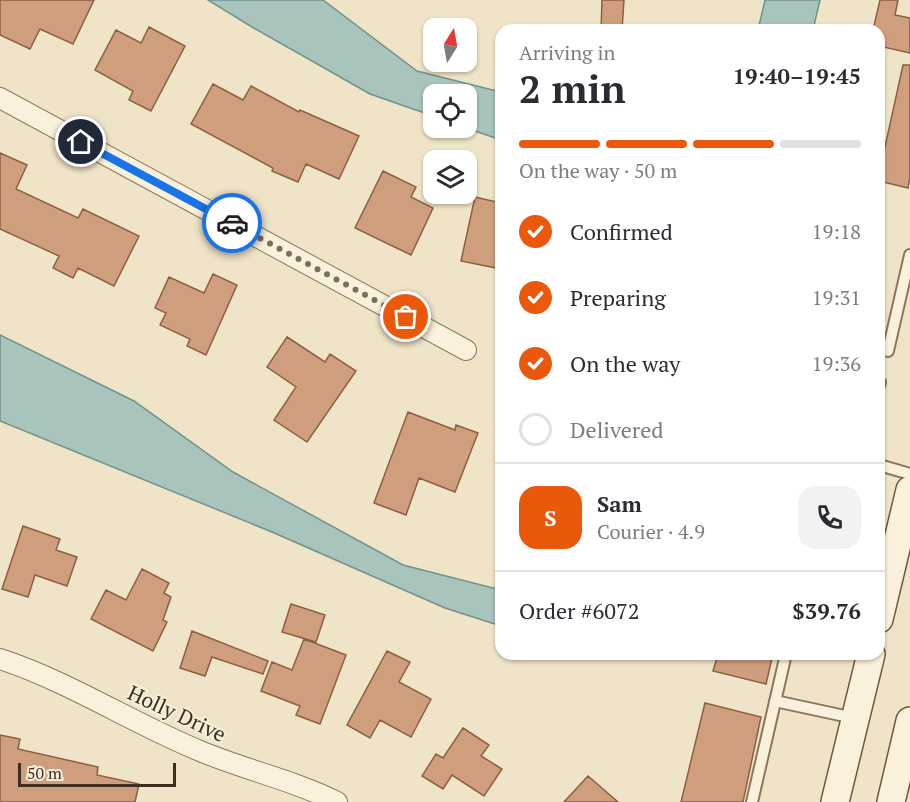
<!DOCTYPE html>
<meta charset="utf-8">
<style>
:root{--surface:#fff;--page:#f2f2f3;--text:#2b2b33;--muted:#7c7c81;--line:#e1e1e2;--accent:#ea580c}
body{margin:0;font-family:"PT Serif",serif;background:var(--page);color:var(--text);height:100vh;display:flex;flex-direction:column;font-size:22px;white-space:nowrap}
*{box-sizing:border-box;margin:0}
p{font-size:20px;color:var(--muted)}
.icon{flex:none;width:33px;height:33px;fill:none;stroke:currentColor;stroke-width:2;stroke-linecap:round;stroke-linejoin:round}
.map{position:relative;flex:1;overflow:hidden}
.side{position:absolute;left:495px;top:24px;width:390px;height:636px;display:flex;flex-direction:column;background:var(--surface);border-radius:18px;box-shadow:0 2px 4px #0004}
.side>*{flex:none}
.needle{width:39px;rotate:11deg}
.controls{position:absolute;left:423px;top:18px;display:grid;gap:12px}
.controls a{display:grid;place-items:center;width:54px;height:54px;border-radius:12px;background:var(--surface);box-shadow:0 2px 4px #0004;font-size:30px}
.scale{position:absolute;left:18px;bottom:15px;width:158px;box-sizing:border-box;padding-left:6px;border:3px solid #3d2e20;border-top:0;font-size:16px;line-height:21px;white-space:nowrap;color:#3d2e20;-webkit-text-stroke:4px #f7eed8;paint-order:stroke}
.pin{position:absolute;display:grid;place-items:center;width:51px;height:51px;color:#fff;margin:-26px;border:3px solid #fff;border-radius:50%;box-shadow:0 2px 6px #0007}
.courier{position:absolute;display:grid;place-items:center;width:60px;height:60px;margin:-30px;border:4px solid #1a73e8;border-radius:50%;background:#fff;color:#222;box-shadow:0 2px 8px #0007}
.head em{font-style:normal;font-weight:700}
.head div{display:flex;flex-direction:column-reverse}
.head{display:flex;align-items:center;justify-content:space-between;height:102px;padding:0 24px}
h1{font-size:39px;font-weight:700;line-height:45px}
.bar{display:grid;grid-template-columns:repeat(4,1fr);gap:9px 6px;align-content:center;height:72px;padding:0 24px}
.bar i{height:8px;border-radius:4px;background:var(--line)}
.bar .selected{background:var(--accent)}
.bar p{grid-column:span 4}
.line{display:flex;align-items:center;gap:15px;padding:0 24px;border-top:2px solid var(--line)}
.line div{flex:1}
.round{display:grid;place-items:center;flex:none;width:63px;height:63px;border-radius:18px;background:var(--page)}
ol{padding:0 24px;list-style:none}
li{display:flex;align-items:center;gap:18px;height:66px}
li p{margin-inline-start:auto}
li .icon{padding:6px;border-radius:50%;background:var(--accent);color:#fff;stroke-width:4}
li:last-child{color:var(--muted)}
li i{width:33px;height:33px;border:3px solid var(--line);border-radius:50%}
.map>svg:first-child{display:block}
.water{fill:#a9c4bc;stroke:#6f938a;stroke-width:1.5}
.building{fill:#cf9f7d;stroke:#8d5f41;stroke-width:1.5}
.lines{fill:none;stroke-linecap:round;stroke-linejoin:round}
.lane-casing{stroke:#8d765c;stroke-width:14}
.street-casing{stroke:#8d765c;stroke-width:22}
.secondary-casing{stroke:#6f573f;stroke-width:30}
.lane{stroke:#faf1dc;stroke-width:10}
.street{stroke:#faf1dc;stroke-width:20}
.secondary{stroke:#faf1dc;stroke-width:27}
.done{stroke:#7c6e5b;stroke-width:6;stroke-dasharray:0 10.8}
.route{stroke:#1a73e8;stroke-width:8}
.labels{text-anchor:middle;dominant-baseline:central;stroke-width:4.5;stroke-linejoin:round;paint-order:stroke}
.street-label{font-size:21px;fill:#3d2e20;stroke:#f7eed8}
</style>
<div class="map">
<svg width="910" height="802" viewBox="0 0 910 802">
<rect width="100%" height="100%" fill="#f0e4c8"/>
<path class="water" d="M 208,0 L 323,0 L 417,71 L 501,92 L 501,140 L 466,128 L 466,94 L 434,94 L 433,116 L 370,94 L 252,27 Z
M 765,0 L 820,0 L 813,30 L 758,30 Z
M 0,335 L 134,401 L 233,472 L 403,565 L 501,590 L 501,626 L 445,608 L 272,532 L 0,421 Z"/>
<path class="building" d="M 0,0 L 94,0 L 73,44 L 40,29 L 30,49 L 0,35 Z
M 602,0 L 624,0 L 622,30 L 601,30 Z
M 880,0 L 898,0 L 895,15 L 910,18 L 910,53 L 879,46 L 879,30 L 873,30 Z
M 149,27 L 185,46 L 151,111 L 129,100 L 133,91 L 95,70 L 116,30 L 141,43 Z
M 903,65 L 910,65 L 910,178 L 908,188 L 879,181 L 879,146 L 885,147 Z
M 213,84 L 243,100 L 251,86 L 299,112 L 300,110 L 359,136 L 339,179 L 306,164 L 298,182 L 272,171 L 273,168 L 191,124 Z
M 0,153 L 27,165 L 16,189 L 78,218 L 83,209 L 139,236 L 114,286 L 78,268 L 73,278 L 53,268 L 59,256 L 0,229 Z
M 383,171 L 416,187 L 411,197 L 433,208 L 411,255 L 355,228 Z
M 475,197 L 501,203 L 501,269 L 461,261 Z
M 213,274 L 237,285 L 206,355 L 187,346 L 190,339 L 160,325 L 166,313 L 155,308 L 169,277 L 204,293 Z
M 287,337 L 325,362 L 330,354 L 356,371 L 307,442 L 274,420 L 296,387 L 267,367 Z
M 408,412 L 455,430 L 456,425 L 478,433 L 455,492 L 419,478 L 406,515 L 374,503 Z
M 23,526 L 60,539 L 56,550 L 77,557 L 67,586 L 35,575 L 28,597 L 2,589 Z
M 142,569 L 169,583 L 164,593 L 171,597 L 163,620 L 167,622 L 153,651 L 91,619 L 106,590 L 126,600 Z
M 291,604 L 325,615 L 316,642 L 282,632 Z
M 192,631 L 268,661 L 263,674 L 212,657 L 205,676 L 180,668 Z
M 304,639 L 346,655 L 320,724 L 296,715 L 300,706 L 261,691 L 272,662 L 292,670 Z
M 387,651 L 410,662 L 399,682 L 431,699 L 411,737 L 380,720 L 370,738 L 347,725 Z
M 718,654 L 773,654 L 766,684 L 713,671 Z
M 705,703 L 761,717 L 743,802 L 681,802 Z
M 463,728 L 489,745 L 481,756 L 502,769 L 484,796 L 452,775 L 443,789 L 422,776 L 436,754 L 443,758 Z
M 0,735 L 20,739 L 18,749 L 98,767 L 97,775 L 139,784 L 135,802 L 0,802 Z
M 588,776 L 618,802 L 564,802 Z"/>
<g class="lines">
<g class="lane-casing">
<path id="lane" d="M 888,351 L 910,255
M 879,386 L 880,382
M 879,465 L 910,474
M 775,701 L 854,718
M 752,802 L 786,654"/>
</g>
<g class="street-casing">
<path id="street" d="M 0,98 L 466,350
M 0,659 C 70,682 132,723 200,751 C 245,770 293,780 337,802"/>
</g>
<g class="secondary-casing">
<path id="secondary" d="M 879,619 L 910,490
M 835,802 L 871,654
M 891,802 L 910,721"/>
</g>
<use href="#lane" class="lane"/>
<use href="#street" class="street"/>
<use href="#secondary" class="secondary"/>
</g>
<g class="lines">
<path class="done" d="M 232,223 L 406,317"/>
<path class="route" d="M 81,142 L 232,223"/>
</g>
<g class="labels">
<g class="street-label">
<text transform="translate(177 713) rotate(25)">Holly Drive</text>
</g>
</g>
</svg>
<div class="controls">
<a><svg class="needle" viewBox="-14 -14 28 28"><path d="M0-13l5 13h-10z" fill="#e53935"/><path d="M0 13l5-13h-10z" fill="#7c7c81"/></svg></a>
<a><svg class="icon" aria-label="locate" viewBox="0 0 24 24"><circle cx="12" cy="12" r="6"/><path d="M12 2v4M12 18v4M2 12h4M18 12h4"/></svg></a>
<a><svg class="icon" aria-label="layers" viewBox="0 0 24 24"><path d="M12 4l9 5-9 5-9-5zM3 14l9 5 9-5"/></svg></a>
</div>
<div class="scale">50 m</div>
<div class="pin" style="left:406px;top:317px;background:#ea580c"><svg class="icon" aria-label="bag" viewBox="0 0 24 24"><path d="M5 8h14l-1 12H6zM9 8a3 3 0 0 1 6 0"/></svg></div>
<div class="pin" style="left:81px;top:142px;background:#1f2937"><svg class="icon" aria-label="home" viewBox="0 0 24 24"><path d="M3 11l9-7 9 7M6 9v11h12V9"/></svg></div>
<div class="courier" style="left:232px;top:223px"><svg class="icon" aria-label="car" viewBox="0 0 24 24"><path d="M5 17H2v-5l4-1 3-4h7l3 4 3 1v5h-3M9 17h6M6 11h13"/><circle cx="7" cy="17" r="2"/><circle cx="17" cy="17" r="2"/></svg></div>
<section class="side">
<div class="head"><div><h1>2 min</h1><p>Arriving in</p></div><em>19:40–19:45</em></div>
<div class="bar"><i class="selected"></i><i class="selected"></i><i class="selected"></i><i></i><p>On the way · 50 m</p></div>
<ol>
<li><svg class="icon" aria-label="check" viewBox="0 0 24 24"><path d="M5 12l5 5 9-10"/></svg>Confirmed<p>19:18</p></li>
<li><svg class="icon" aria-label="check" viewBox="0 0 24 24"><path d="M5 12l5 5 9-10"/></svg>Preparing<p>19:31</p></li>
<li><svg class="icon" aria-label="check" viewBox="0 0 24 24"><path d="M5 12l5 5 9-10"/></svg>On the way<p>19:36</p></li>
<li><i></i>Delivered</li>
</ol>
<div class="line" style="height:108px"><b class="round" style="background:var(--accent);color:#fff">S</b><div><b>Sam</b><p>Courier · 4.9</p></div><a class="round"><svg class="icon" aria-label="phone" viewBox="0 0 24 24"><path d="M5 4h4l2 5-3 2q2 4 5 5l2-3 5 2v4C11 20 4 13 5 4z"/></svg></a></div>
<div class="line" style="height:78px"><div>Order #6072</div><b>$39.76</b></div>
</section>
</div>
